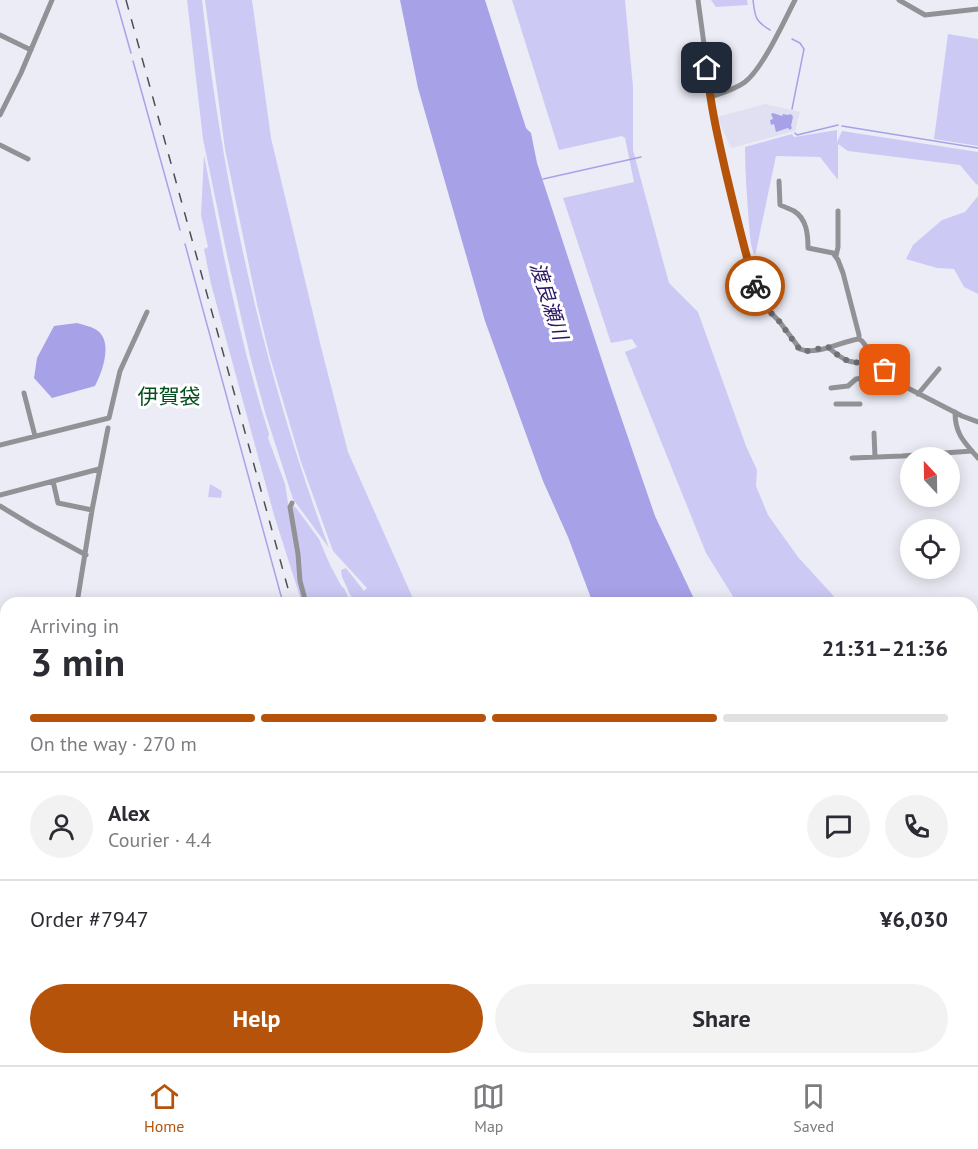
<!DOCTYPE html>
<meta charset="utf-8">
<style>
:root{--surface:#fff;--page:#f2f2f3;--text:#2b2b33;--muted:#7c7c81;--line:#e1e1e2;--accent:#b45309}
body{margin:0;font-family:"PT Sans","Noto Sans JP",sans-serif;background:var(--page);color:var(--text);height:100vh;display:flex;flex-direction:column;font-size:22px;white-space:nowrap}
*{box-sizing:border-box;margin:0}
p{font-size:20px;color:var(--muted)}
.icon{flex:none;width:33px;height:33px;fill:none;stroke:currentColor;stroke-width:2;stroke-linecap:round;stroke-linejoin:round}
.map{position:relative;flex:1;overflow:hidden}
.side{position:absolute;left:0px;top:597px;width:978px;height:468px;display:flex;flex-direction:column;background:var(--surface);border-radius:18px 18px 0 0;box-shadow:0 3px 15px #0003}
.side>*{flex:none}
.needle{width:39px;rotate:338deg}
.controls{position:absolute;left:900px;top:447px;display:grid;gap:12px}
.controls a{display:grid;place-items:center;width:60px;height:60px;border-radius:50%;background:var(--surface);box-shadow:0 3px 15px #0003;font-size:30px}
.pin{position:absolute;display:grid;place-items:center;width:51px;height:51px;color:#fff;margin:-26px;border-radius:12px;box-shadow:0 3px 9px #0006}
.courier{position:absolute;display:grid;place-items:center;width:60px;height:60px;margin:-30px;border:4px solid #b45309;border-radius:50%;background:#fff;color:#222;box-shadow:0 2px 8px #0007}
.summary em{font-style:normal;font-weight:800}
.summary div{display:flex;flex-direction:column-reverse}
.summary{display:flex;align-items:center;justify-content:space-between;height:102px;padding:0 30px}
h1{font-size:39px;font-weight:800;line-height:45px}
.bar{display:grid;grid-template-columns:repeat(4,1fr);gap:9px 6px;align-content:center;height:72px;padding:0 30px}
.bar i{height:8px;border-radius:4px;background:var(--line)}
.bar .selected{background:var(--accent)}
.bar p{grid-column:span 4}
.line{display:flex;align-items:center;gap:15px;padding:0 30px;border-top:2px solid var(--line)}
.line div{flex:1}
.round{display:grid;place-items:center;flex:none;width:63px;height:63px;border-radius:32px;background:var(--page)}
.primary-button{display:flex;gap:12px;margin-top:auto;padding:12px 30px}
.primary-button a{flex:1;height:69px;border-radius:36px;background:var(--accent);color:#fff;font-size:24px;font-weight:800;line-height:69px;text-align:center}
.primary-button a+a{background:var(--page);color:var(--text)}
.menu{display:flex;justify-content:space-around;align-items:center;height:84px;border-top:2px solid var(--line);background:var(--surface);font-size:16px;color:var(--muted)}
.menu a{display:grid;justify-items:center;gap:3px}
.menu .selected{color:var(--accent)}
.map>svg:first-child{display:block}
.built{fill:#e1e0f2}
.green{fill:#cccaf5}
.water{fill:#a7a2e8}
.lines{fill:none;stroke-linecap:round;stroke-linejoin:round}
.stream{stroke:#a7a2e8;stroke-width:1.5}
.minor{stroke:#929296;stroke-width:5}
.rail{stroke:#4d4d52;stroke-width:1.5;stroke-dasharray:10 10;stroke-linecap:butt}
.done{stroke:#707077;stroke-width:6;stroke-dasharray:0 10.8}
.route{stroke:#b45309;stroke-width:8}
.labels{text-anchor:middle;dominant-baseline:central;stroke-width:6;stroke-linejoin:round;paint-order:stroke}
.water-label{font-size:20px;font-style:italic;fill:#2b1665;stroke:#fff}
.quarter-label{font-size:21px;fill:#044e20;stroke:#fff}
</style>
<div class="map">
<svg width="978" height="1065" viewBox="0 0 978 1065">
<rect width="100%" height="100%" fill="#ececf6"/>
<path class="built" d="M 765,104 L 800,112 L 795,131 L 731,148 L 717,117 Z"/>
<path class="green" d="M 187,0 L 202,0 C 223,187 263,371 329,548 L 293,499 L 265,412 L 250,356 L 227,255 L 203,139 Z
M 205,0 L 252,0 L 271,138 L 321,347 L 348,452 L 415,603 L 354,603 L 342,577 L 341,570 L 346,568 L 364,591 L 367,588 L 333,551 L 301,462 L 270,357 L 257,304 L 225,149 Z
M 512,0 L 625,0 L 633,87 L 633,150 L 669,283 L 698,312 L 746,446 L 757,470 L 756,486 L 768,515 L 798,557 L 840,603 L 737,603 L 706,553 L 625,352 L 637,347 L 632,339 L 611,343 L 563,198 L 634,182 L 625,138 L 622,136 L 559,150 Z
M 711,0 L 747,0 L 748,5 L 716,7 Z
M 948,34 L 978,39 L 978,146 L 934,139 Z
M 837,130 L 837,142 L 842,131 L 978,152 L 978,185 L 976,184 L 960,165 L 848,151 L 838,144 L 838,180 L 820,157 L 776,156 L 755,256 C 750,246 750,235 749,224 C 747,198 745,172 745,147 L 792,134 L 794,137 Z
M 204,155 C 222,249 240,343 269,434 L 268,438 L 285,484 L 304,603 L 302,603 L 274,515 L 211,284 L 204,249 L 208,247 L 201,215 Z
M 978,196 L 978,294 L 964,287 L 954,269 L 937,268 L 906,259 L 913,245 L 942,220 L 965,212 Z
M 210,484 L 222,491 L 221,498 L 208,497 Z
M 293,505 L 297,509 L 319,539 L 330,565 L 342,587 L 344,588 L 351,603 L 309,603 L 303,586 L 292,508 Z
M 972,723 L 978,727 L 978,918 L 972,912 Z
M 682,1059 L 721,1059 L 730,1065 L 690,1065 Z
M 736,1059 L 802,1059 L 810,1065 L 754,1065 Z"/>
<path class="water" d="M 400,0 L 485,0 L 526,128 L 531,133 L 537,163 L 610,385 L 655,516 L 696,603 L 593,603 L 591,598 L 568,537 L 543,481 L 485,321 L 418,88 Z
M 773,113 L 782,116 L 783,114 L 788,115 L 790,114 L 792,115 L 793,117 L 791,126 L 792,128 L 790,130 L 788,128 L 776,132 L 774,124 L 771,125 L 770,120 L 773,119 L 771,114 Z
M 77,323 C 83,325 90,326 95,329 C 114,339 103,371 95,386 L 52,398 L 34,378 L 37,358 L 54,326 Z
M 0,919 L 6,919 L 6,981 L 0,980 Z
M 972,966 L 978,971 L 978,1065 L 950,1065 L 943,1059 L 972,1059 Z"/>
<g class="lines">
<path class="stream" d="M 116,0 L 131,53
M 753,0 C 755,17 755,21 770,30
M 792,39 L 800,43 L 804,49 L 792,109
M 133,61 L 180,230
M 842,126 L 978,148
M 795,133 L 797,135 L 838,125
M 543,179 L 641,157
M 185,244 L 283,603
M 492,1059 L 494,1065
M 662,1059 L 669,1065"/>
<path class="minor" d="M 698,0 L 714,118 L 732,198 L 753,280 L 759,296 L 767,309 L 779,321 L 800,349 C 816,356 842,341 859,339 L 862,341 L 885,371 L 900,384 L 962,416 L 978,422
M 899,0 L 925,15 L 978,9
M 0,35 L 31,50
M 710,97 C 722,93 736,89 745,82 C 763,68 784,21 795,0
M 0,115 L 21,73 L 52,0
M 0,145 L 28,159
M 779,181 L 780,205 C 785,207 790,209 794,211 C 807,219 808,235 808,248 L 833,253 L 838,260 L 843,273 L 859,335 L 859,339
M 836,256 L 838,247 L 838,211
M 828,347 C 848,365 852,363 879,362
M 831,388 L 848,386 L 856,379 L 878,376 L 892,378
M 24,393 L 35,436
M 918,394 L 939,369
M 836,404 L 860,404
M 955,412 C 955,434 964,442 978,458
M 874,433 L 875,457
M 0,445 L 109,418 L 120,371 L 147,312
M 852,458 L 902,456 L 972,451
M 53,481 L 58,503 L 92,510
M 0,495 L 99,469
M 292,503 L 290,507 L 298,554 L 300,581 L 306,603
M 0,506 L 33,526 L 86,555
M 77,603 L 92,510 L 108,428
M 0,990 L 6,991
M 0,1036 L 6,1037
M 485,1059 L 487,1065
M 680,1059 L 687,1065
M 104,1065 L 105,1059
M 280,1065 L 281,1059"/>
<path class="rail" d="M 126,0 L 292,603
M 415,1059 L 416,1065"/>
</g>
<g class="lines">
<path class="done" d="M 755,286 L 767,309 L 779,321 L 800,350 L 807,351 L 828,347 C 848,365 852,363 879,362 L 885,370"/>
<path class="route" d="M 707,68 C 710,104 718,138 726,173 C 735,211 744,249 755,286"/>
</g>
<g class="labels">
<g class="water-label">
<text transform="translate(549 301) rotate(72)">渡良瀬川</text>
</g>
<g class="quarter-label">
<text x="169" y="396">伊賀袋</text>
</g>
</g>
</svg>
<div class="controls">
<a><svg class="needle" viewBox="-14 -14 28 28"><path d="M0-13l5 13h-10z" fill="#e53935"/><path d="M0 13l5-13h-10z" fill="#7c7c81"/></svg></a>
<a><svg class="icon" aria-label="locate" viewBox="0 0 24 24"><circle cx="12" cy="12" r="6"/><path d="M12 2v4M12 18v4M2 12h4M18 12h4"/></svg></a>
</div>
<div class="pin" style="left:885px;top:370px;background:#ea580c"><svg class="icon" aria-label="bag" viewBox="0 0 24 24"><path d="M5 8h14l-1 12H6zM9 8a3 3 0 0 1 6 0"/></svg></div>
<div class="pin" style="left:707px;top:68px;background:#1f2937"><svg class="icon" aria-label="home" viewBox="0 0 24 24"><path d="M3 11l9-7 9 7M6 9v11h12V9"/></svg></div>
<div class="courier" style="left:755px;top:286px"><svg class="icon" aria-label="bike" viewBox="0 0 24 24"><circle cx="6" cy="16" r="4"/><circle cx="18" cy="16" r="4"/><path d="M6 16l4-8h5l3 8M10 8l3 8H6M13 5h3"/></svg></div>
<section class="side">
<div class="summary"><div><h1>3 min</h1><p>Arriving in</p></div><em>21:31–21:36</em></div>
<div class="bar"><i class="selected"></i><i class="selected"></i><i class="selected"></i><i></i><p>On the way · 270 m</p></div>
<div class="line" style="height:108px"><a class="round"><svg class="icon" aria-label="person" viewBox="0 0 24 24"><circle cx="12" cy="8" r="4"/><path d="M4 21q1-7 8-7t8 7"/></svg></a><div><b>Alex</b><p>Courier · 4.4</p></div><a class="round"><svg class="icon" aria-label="chat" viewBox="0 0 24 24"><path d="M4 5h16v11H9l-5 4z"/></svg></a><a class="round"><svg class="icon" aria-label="phone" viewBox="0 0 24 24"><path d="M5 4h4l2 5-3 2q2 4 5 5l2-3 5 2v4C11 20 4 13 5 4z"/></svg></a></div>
<div class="line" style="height:78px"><div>Order #7947</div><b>¥6,030</b></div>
<div class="primary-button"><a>Help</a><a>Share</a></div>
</section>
</div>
<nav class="menu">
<a class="selected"><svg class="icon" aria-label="home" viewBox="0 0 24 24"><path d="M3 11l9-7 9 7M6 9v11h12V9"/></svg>Home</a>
<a><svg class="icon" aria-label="map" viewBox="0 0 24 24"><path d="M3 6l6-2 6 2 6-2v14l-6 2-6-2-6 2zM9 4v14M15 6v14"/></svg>Map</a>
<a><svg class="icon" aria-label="saved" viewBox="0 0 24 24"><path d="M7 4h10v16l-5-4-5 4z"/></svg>Saved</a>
</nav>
